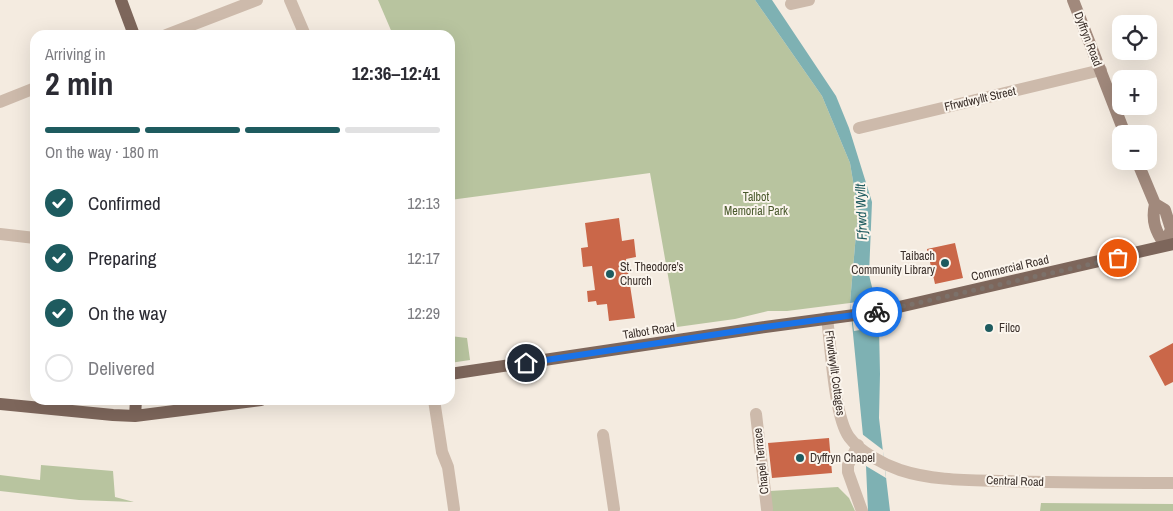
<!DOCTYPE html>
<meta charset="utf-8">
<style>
:root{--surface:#fff;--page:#f2f2f3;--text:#2b2b33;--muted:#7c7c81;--line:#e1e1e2;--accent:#1e5b5f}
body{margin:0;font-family:"Archivo Narrow",sans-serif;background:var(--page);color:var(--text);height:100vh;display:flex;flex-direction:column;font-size:19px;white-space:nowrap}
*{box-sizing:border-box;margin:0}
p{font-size:16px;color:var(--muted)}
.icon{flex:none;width:28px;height:28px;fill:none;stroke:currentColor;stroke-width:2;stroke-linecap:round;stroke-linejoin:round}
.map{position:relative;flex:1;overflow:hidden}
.side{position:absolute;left:30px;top:30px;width:425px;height:375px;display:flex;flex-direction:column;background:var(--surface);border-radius:15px;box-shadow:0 5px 20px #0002}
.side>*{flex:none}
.controls{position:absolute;left:1112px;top:15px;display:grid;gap:10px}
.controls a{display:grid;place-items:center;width:45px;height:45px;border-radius:10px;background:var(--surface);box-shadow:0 5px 20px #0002;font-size:25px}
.pin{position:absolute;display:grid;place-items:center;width:42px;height:42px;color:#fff;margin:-21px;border:2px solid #fff;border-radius:50%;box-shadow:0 1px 5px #0007}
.courier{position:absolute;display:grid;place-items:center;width:50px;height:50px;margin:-25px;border:4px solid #1a73e8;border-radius:50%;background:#fff;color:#222;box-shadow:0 1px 6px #0007}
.head em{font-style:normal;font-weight:700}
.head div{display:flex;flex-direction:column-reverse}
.head{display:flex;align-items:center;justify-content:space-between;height:85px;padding:0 15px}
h1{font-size:32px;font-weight:700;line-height:38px}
.bar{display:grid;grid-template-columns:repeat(4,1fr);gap:8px 5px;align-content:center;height:60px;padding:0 15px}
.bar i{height:6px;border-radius:4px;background:var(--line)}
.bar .on{background:var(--accent)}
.bar p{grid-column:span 4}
ol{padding:0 15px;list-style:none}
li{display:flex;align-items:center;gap:15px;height:55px}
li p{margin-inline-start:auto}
li .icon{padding:5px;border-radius:50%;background:var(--accent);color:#fff;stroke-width:4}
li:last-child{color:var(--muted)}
li i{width:28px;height:28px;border:2px solid var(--line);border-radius:50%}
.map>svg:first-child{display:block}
.green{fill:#b8c49f}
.water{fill:#7eb1b3}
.pier{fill:#f4ebe0}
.building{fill:#ca6749}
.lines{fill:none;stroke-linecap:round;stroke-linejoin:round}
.street{stroke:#cdbaab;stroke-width:12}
.secondary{stroke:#a1897c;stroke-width:12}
.primary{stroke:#7d665b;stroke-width:12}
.done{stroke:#7c716a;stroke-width:5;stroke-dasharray:0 9}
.route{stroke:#1a73e8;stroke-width:6}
.poi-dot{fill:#1e5b5f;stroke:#fbf5ed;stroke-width:2}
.labels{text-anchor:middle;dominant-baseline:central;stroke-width:4;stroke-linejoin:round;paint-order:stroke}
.street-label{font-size:12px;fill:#3b302b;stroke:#fbf5ed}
.park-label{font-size:12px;fill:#4a5a2d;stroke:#fbf5ed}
.poi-label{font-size:12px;fill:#3b302b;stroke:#fbf5ed;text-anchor:start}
.water-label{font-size:14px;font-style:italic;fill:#1e5b5f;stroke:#fbf5ed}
</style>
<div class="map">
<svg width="1173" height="511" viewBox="0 0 1173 511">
<rect width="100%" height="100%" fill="#f4ebe0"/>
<path class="green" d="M 378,0 L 755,0 L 822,96 L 850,163 L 858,211 L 850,303 L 787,311 L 768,311 L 735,319 L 677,327 L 650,173 L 450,200 L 450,35 L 393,35 Z
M 450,336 L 467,338 L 470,360 L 450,363 Z
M 41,465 L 113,471 L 115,497 L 134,502 L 79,500 L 0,491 L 0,475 L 40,480 Z
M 838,487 L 849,498 L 855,511 L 772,511 L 770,491 Z
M 1041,503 L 1173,504 L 1173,511 L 1040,511 Z"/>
<path class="water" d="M 755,0 L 772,0 L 836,96 L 849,128 L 872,202 L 869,275 L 875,299 L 879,327 L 880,374 L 879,418 L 890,511 L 868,511 L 866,466 L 850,303 L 858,211 L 850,163 L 822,96 Z"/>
<path class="pier" d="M 875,299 L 879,327 L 854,331 L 850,303 Z
M 862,434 L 883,450 L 886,478 L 866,466 Z"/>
<path class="building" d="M 619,218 L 622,241 L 634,239 L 636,257 L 626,259 L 635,318 L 609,321 L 607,304 L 597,305 L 596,301 L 588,302 L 587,291 L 595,290 L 592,266 L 583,267 L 581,248 L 588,247 L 585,223 Z
M 955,243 L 963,278 L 935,284 L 927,249 Z
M 1173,343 L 1173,382 L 1165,386 L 1149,356 Z
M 829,438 L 832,473 L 772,478 L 768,443 Z"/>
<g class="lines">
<path class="street" d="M 290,0 L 305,35
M 791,4 L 809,0
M 166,35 L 257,0
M 0,102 L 35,88
M 859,128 L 1101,70
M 0,234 L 35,238
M 827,318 C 831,347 834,416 849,437 C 860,452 883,464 900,470 C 933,481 971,480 1006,481 C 1062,483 1117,483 1173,483
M 434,400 L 442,452 L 448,467 L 454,509
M 756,414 L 767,509
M 603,435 L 614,509
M 858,445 L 848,465 L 848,472 L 862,511"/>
<path class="secondary" d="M 1073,0 L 1125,134
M 1137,161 L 1155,204 L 1165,210 L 1171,229 L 1165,245
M 1155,204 C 1151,221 1156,232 1165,245"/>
<path class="primary" d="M 121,0 L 134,35
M 450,374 L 765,327 L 877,312 L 1173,244
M 0,404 L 113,415 L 135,416 L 261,400
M 135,416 L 136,400"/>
</g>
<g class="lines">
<path class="done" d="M 877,312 L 1118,258"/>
<path class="route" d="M 526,363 L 765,327 L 877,312"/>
</g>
<g class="poi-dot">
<circle cx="945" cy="263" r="5"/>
<circle cx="610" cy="274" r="5"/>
<circle cx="989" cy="328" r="5"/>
<circle cx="800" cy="458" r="5"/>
</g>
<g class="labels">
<g class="street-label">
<text transform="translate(1088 39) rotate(69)">Dyffryn Road</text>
<text transform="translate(980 99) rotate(-13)">Ffrwdwyllt Street</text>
<text transform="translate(1010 268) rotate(-13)">Commercial Road</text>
<text transform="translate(649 331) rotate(-9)">Talbot Road</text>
<text transform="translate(835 373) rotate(82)">Ffrwdwyllt Cottages</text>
<text transform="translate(761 461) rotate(-96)">Chapel Terrace</text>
<text transform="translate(1015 481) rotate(2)">Central Road</text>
</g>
<g class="park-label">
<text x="756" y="197">Talbot<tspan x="756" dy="14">Memorial Park</tspan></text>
</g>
<g class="poi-label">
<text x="935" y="256" text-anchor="end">Taibach<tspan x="935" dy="14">Community Library</tspan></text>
<text x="620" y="267">St. Theodore's<tspan x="620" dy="14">Church</tspan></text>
<text x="999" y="328">Filco</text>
<text x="810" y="458">Dyffryn Chapel</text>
</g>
<g class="water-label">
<text transform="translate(861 212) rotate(-92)">Ffrwd Wyllt</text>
</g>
</g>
</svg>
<div class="controls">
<a><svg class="icon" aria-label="locate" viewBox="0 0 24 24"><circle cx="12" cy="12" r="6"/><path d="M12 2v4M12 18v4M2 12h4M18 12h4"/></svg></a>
<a>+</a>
<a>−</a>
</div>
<div class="pin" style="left:1118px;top:258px;background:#ea580c"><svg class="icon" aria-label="bag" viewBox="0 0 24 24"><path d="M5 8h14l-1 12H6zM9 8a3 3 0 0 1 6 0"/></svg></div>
<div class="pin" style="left:526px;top:363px;background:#1f2937"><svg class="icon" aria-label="home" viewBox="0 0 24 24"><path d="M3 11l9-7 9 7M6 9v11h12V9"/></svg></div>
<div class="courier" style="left:877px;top:312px"><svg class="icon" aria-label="bike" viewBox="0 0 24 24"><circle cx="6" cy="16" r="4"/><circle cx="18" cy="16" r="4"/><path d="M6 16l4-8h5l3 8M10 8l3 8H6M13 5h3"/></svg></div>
<section class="side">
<div class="head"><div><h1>2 min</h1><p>Arriving in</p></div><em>12:36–12:41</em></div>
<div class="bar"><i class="on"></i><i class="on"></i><i class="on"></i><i></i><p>On the way · 180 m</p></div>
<ol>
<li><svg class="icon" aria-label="check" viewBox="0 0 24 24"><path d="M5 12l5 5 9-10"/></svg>Confirmed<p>12:13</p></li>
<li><svg class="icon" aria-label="check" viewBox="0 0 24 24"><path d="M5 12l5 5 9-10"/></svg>Preparing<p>12:17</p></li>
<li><svg class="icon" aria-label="check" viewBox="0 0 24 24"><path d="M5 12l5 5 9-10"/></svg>On the way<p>12:29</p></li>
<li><i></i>Delivered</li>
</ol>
</section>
</div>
